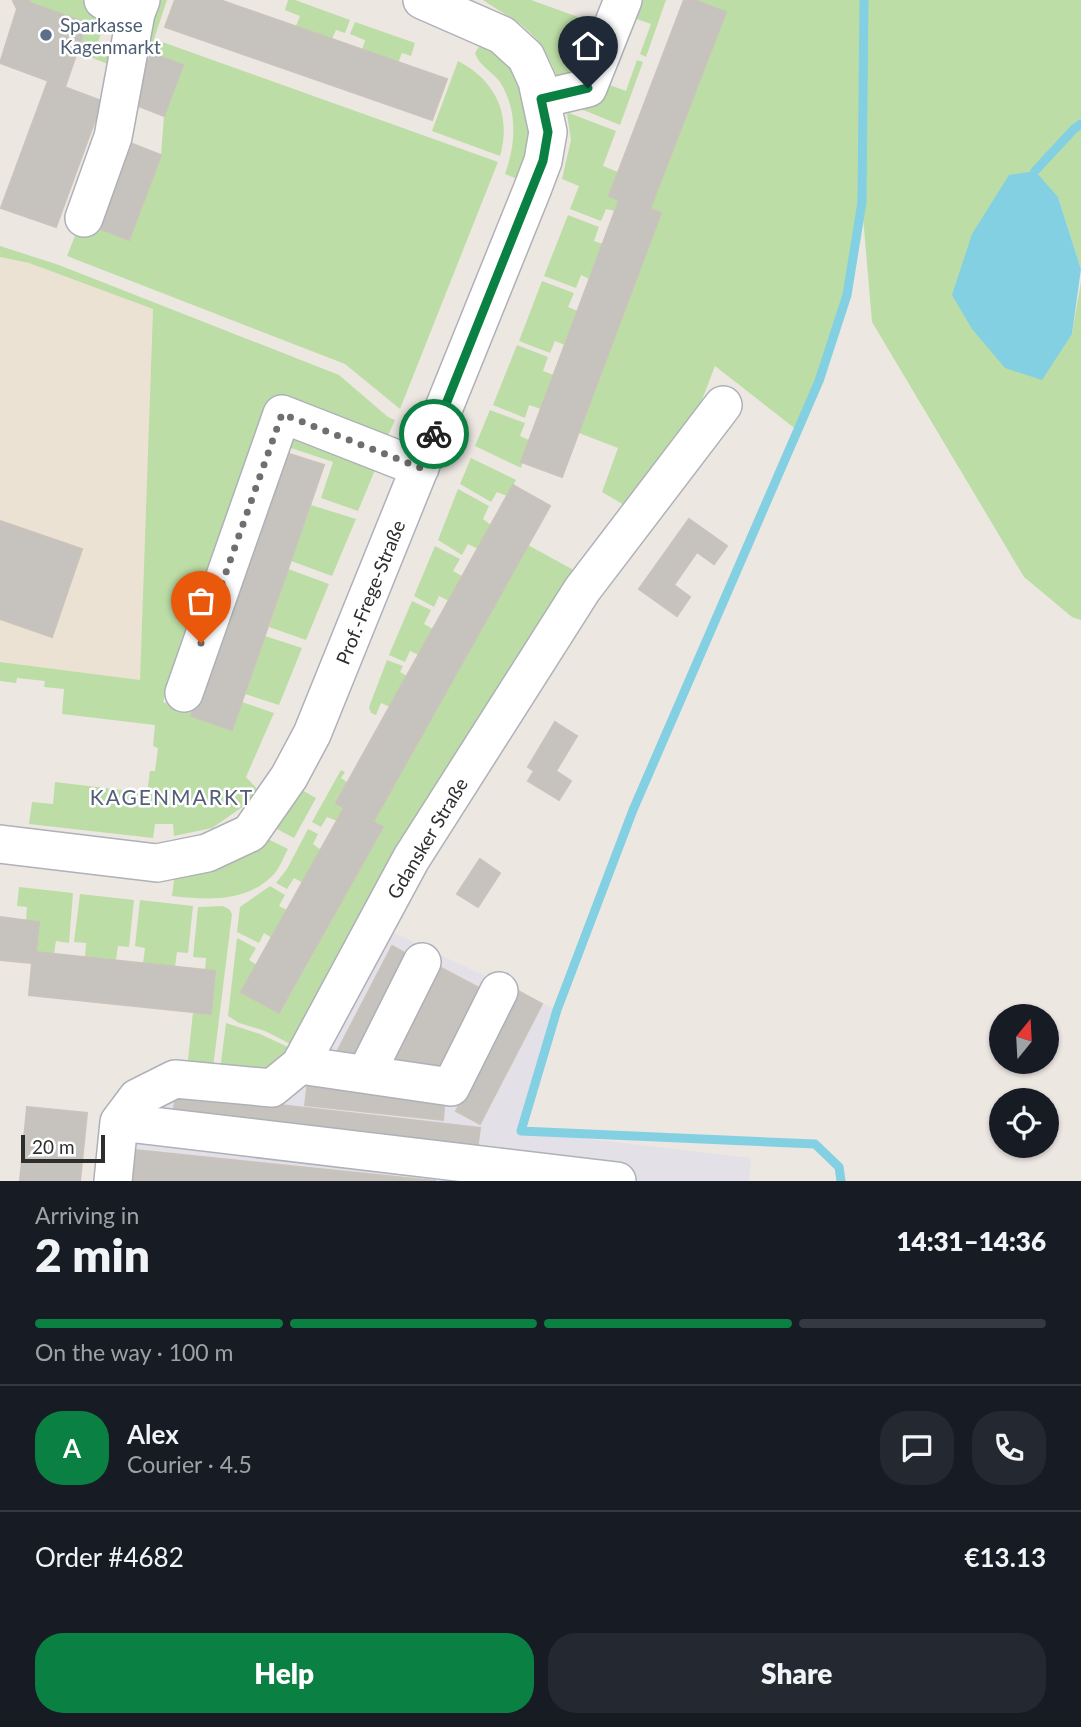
<!DOCTYPE html>
<meta charset="utf-8">
<style>
:root{--surface:#171b24;--page:#242831;--text:#f1f3f6;--muted:#9ea1a6;--line:#363941;--accent:#0b8043}
body{margin:0;font-family:Lato,sans-serif;background:var(--page);color:var(--text);height:100vh;display:flex;flex-direction:column;font-size:26px;white-space:nowrap}
*{box-sizing:border-box;margin:0}
p{font-size:23px;color:var(--muted)}
.icon{flex:none;width:38px;height:38px;fill:none;stroke:currentColor;stroke-width:2;stroke-linecap:round;stroke-linejoin:round}
.map{position:relative;height:1181px;overflow:hidden}
.sheet{display:flex;flex-direction:column;background:var(--surface);flex:1}
.sheet>*{flex:none}
.needle{width:46px;rotate:18deg}
.buttons{position:absolute;left:989px;top:1004px;display:grid;gap:14px}
.buttons a{display:grid;place-items:center;width:70px;height:70px;border-radius:50%;background:var(--surface);box-shadow:0 2px 5px #0004;font-size:35px}
.scale{position:absolute;left:21px;bottom:18px;width:84px;box-sizing:border-box;padding-left:7px;border:4px solid #2e2e2e;border-top:0;font-size:19px;line-height:24px;white-space:nowrap;color:#2e2e2e;-webkit-text-stroke:5px #fff;paint-order:stroke}
.pin{position:absolute;display:grid;place-items:center;width:60px;height:60px;color:#fff;margin:-72px -30px;border-radius:50% 50% 50% 0;rotate:-45deg;box-shadow:0 0 7px #0007}
.pin .icon{rotate:45deg}
.courier{position:absolute;display:grid;place-items:center;width:70px;height:70px;margin:-35px;border:5px solid #0b8043;border-radius:50%;background:#fff;color:#222;box-shadow:0 2px 9px #0007}
.overview em{font-style:normal;font-weight:800}
.overview div{display:flex;flex-direction:column-reverse}
.overview{display:flex;align-items:center;justify-content:space-between;height:119px;padding:0 35px}
h1{font-size:46px;font-weight:800;line-height:52px}
.bar{display:grid;grid-template-columns:repeat(4,1fr);gap:10px 7px;align-content:center;height:84px;padding:0 35px}
.bar i{height:9px;border-radius:5px;background:var(--line)}
.bar .selected{background:var(--accent)}
.bar p{grid-column:span 4}
.line{display:flex;align-items:center;gap:18px;padding:0 35px;border-top:2px solid var(--line)}
.line div{flex:1}
.round{display:grid;place-items:center;flex:none;width:74px;height:74px;border-radius:28px;background:var(--page)}
.action{display:flex;gap:14px;margin-top:auto;padding:14px 35px}
.action a{flex:1;height:80px;border-radius:28px;background:var(--accent);color:#fff;font-size:28px;font-weight:800;line-height:80px;text-align:center}
.action a+a{background:var(--page);color:var(--text)}
.map>svg:first-child{display:block}
.industrial{fill:#e3e1e7}
.education{fill:#ece2d4}
.green{fill:#bddda6}
.water{fill:#83d0e2}
.lines{fill:none;stroke-linecap:round;stroke-linejoin:round}
.stream{stroke:#83d0e2;stroke-width:9}
.building{fill:#c6c2bd;stroke:#c9c3bc;stroke-width:2}
.minor-casing{stroke:#aeb1b8;stroke-width:40}
.minor{stroke:#fff;stroke-width:37}
.done{stroke:#716f6d;stroke-width:7;stroke-dasharray:0 12.6}
.route{stroke:#0b8043;stroke-width:9}
.service-dot{fill:#5c6f8a;stroke:#fff;stroke-width:2.5}
.labels{text-anchor:middle;dominant-baseline:central;stroke-width:5;stroke-linejoin:round;paint-order:stroke}
.service-label{font-size:19px;fill:#4e5e75;stroke:#fff;text-anchor:start}
.street-label{font-size:19px;fill:#2e2e2e;stroke:#fff}
.neighbourhood-label{font-size:21px;letter-spacing:2px;fill:#535d7a;stroke:#fff}
</style>
<div class="map">
<svg width="1081" height="1181" viewBox="0 0 1081 1181">
<rect width="100%" height="100%" fill="#ede7e2"/>
<path class="industrial" d="M 377,925 L 557,1010 L 521,1131 L 751,1158 L 749,1181 L 113,1181 L 137,1098 L 272,1088 Z"/>
<path class="education" d="M 0,257 L 29,263 L 153,309 L 140,680 L 0,662 Z"/>
<path class="green" d="M 29,0 L 82,0 L 109,10 L 96,48 L 117,56 L 113,66 L 90,57 L 91,51 L 79,47 L 87,23 L 30,3 Z
M 160,0 L 167,0 L 154,39 L 498,162 L 400,409 L 345,364 L 67,256 L 75,236 L 98,228 L 129,240 L 161,155 L 164,116 L 183,65 L 147,50 L 145,44 Z
M 288,0 L 295,0 L 350,20 L 345,33 L 336,30 L 332,39 L 296,26 L 300,16 L 285,10 Z
M 483,0 L 531,0 L 581,18 L 567,54 L 587,61 L 561,88 C 554,66 543,43 525,28 C 512,17 497,10 483,0 Z
M 638,0 L 666,0 L 646,57 L 640,54 L 651,24 L 631,17 Z
M 694,0 L 1081,0 L 1081,269 L 1058,197 L 1072,334 L 1081,281 L 1081,620 L 1072,617 L 1024,577 L 872,322 L 862,205 L 847,295 L 819,381 L 797,430 L 715,366 L 695,418 L 636,512 L 602,492 L 618,448 L 579,433 L 661,214 L 650,209 Z
M 355,22 L 415,43 L 411,56 L 402,53 L 398,63 L 362,50 L 365,40 L 350,34 Z
M 483,40 L 504,58 L 523,84 L 533,130 L 522,181 L 505,174 C 516,143 518,111 500,82 C 492,71 479,66 475,53 Z
M 637,60 L 643,62 L 620,125 L 581,109 L 597,101 L 607,84 L 626,91 Z
M 458,61 C 495,80 512,114 500,156 L 432,131 Z
M 569,113 L 616,131 L 603,166 L 618,172 L 609,195 L 619,200 L 615,211 L 606,209 L 601,221 L 570,209 L 579,186 L 562,179 L 571,140 L 567,114 Z
M 568,215 L 599,227 L 594,241 L 603,244 L 589,279 L 581,275 L 576,288 L 544,276 Z
M 0,246 L 59,265 L 339,375 L 388,417 L 395,420 L 384,445 L 266,408 L 163,702 L 193,712 L 192,716 L 232,730 L 242,702 L 274,713 L 246,777 L 258,790 L 241,808 L 212,828 L 174,836 L 173,824 L 155,824 L 153,838 L 29,824 L 32,802 L 53,804 L 55,782 L 147,793 L 150,771 L 155,771 L 158,748 L 153,746 L 155,725 L 62,714 L 64,689 L 44,687 L 45,681 L 17,678 L 16,683 L 0,681 L 0,662 L 140,680 L 153,309 L 29,263 L 0,257 Z
M 542,281 L 574,293 L 568,307 L 578,311 L 565,345 L 555,341 L 550,353 L 519,341 Z
M 517,345 L 548,357 L 543,371 L 554,375 L 541,409 L 529,405 L 525,418 L 493,405 Z
M 490,410 L 525,423 L 520,436 L 529,440 L 521,468 L 475,446 Z
M 309,433 L 380,458 L 358,511 L 321,498 L 333,462 L 279,444 Z
M 471,458 L 516,480 L 507,496 L 497,492 L 491,502 L 460,484 Z
M 458,489 L 489,506 L 483,519 L 491,525 L 478,549 L 468,544 L 462,555 L 438,540 Z
M 311,505 L 356,519 L 332,576 L 291,561 Z
M 528,545 L 579,573 L 302,1050 L 265,1031 L 239,1023 L 228,1016 L 237,938 L 256,948 L 249,960 L 257,965 L 242,992 L 280,1013 L 383,828 L 373,822 Z
M 435,546 L 460,559 L 453,571 L 462,576 L 449,601 L 439,596 L 434,607 L 414,596 Z
M 288,569 L 329,584 L 306,640 L 269,627 Z
M 412,601 L 431,610 L 424,624 L 433,629 L 419,655 L 410,651 L 405,662 L 389,655 Z
M 265,636 L 302,648 L 279,705 L 245,694 Z
M 387,660 L 403,666 L 400,672 L 407,676 L 390,707 L 381,703 L 376,715 L 371,713 L 369,707 Z
M 341,770 L 345,772 L 341,778 L 347,782 L 336,803 L 344,808 L 337,821 L 327,817 L 321,827 L 312,822 Z
M 300,789 L 316,798 L 294,838 L 275,828 Z
M 308,829 L 318,834 L 313,844 L 321,850 L 303,883 L 294,878 L 287,889 L 276,883 L 287,869 Z
M 260,835 L 288,849 C 284,856 280,867 275,873 C 248,903 208,900 172,896 L 175,872 Z
M 270,886 L 285,895 L 279,906 L 287,910 L 272,938 L 264,933 L 259,943 L 237,932 L 240,907 Z
M 19,887 L 73,893 L 69,943 L 56,941 L 54,954 L 36,952 L 38,922 L 26,920 L 27,907 L 17,906 Z
M 80,894 L 134,900 L 129,947 L 118,946 L 116,960 L 85,957 L 86,943 L 74,942 Z
M 140,900 L 193,906 L 188,953 L 177,952 L 175,967 L 143,964 L 145,948 L 135,946 Z
M 223,906 L 229,909 L 232,914 L 213,1068 L 187,1069 L 193,1012 L 211,1014 L 215,972 L 205,970 L 206,958 L 193,957 L 198,907 Z
M 226,1023 L 260,1034 L 301,1053 L 294,1064 L 219,1078 Z"/>
<path class="water" d="M 1035,171 L 1058,197 L 1081,269 L 1072,334 L 1042,380 L 1005,368 L 972,329 L 952,295 L 972,234 L 1009,175 Z"/>
<g class="lines">
<path class="stream" d="M 1035,171 L 1074,129 L 1081,124
M 841,1181 L 839,1167 L 815,1144 L 521,1131 L 557,1010 L 633,810 L 819,381 L 847,295 L 862,202 L 864,0"/>
</g>
<path class="building" d="M 16,0 L 29,0 L 30,3 L 87,23 L 65,87 L 0,63 L 17,9 L 13,1 Z
M 175,0 L 220,0 L 447,79 L 432,120 L 165,27 Z
M 684,0 L 694,0 L 726,12 L 650,209 L 661,213 L 562,477 L 521,462 L 619,200 L 609,196 Z
M 151,53 L 183,65 L 164,116 L 133,104 Z
M 48,81 L 102,101 L 56,227 L 1,208 Z
M 130,143 L 161,155 L 129,240 L 98,228 Z
M 283,452 L 324,465 L 232,730 L 191,716 Z
M 513,485 L 550,506 L 373,822 L 383,827 L 279,1013 L 241,992 L 344,808 L 336,803 Z
M 689,519 L 727,546 L 714,564 L 697,552 L 674,585 L 690,597 L 677,616 L 639,589 Z
M 0,521 L 82,549 L 52,637 L 0,619 Z
M 555,722 L 577,736 L 556,771 L 571,781 L 559,800 L 528,781 L 534,771 L 528,767 Z
M 480,859 L 500,873 L 478,907 L 457,894 Z
M 0,917 L 39,922 L 36,952 L 215,971 L 211,1014 L 29,995 L 32,963 L 0,960 Z
M 392,946 L 412,957 L 358,1060 L 338,1050 Z
M 441,968 L 481,989 L 434,1079 L 394,1058 Z
M 518,991 L 542,1004 L 480,1124 L 456,1111 Z
M 308,1081 L 445,1096 L 443,1120 L 305,1105 Z
M 176,1093 L 480,1128 L 477,1151 L 173,1116 Z
M 27,1107 L 87,1113 L 80,1181 L 20,1181 Z
M 135,1150 L 436,1181 L 130,1181 Z"/>
<g class="lines">
<g class="minor-casing">
<path id="minor" d="M 103,0 L 136,13
M 541,99 L 588,88 L 623,0
M 84,218 L 113,137 L 136,13 L 141,0
M 184,693 L 282,414 L 420,468
M 0,844 L 157,863 L 207,853 L 250,833 L 289,777 L 312,734 L 532,190 L 543,161 L 548,132 L 537,81 L 526,57 L 502,35 L 422,0
M 300,1065 L 451,1087 L 499,991
M 366,1074 L 422,962
M 119,1122 L 617,1181
M 113,1181 L 119,1122 L 137,1098 L 175,1079 L 272,1088 L 300,1065 L 411,859 L 582,590 L 723,405"/>
</g>
<use href="#minor" class="minor"/>
</g>
<g class="lines">
<path class="done" d="M 201,643 L 282,414 L 421,468 L 434,434"/>
<path class="route" d="M 434,434 L 543,161 L 548,132 L 541,99 L 588,88"/>
</g>
<circle class="service-dot" cx="46" cy="35" r="7"/>
<g class="labels">
<g class="service-label">
<text x="60" y="24">Sparkasse<tspan x="60" dy="22">Kagenmarkt</tspan></text>
</g>
<g class="street-label">
<text transform="translate(370 592) rotate(-68)">Prof.-Frege-Straße</text>
<text transform="translate(427 838) rotate(-59)">Gdansker Straße</text>
</g>
<g class="neighbourhood-label">
<text x="172" y="796">KAGENMARKT</text>
</g>
</g>
</svg>
<div class="buttons">
<a><svg class="needle" viewBox="-14 -14 28 28"><path d="M0-13l5 13h-10z" fill="#e53935"/><path d="M0 13l5-13h-10z" fill="#9ea1a6"/></svg></a>
<a><svg class="icon" aria-label="locate" viewBox="0 0 24 24"><circle cx="12" cy="12" r="6"/><path d="M12 2v4M12 18v4M2 12h4M18 12h4"/></svg></a>
</div>
<div class="scale">20 m</div>
<div class="pin" style="left:201px;top:643px;background:#ea580c"><svg class="icon" aria-label="bag" viewBox="0 0 24 24"><path d="M5 8h14l-1 12H6zM9 8a3 3 0 0 1 6 0"/></svg></div>
<div class="pin" style="left:588px;top:88px;background:#1f2937"><svg class="icon" aria-label="home" viewBox="0 0 24 24"><path d="M3 11l9-7 9 7M6 9v11h12V9"/></svg></div>
<div class="courier" style="left:434px;top:434px"><svg class="icon" aria-label="bike" viewBox="0 0 24 24"><circle cx="6" cy="16" r="4"/><circle cx="18" cy="16" r="4"/><path d="M6 16l4-8h5l3 8M10 8l3 8H6M13 5h3"/></svg></div>
</div>
<section class="sheet">
<div class="overview"><div><h1>2 min</h1><p>Arriving in</p></div><em>14:31–14:36</em></div>
<div class="bar"><i class="selected"></i><i class="selected"></i><i class="selected"></i><i></i><p>On the way · 100 m</p></div>
<div class="line" style="height:126px"><b class="round" style="background:var(--accent);color:#fff">A</b><div><b>Alex</b><p>Courier · 4.5</p></div><a class="round"><svg class="icon" aria-label="chat" viewBox="0 0 24 24"><path d="M4 5h16v11H9l-5 4z"/></svg></a><a class="round"><svg class="icon" aria-label="phone" viewBox="0 0 24 24"><path d="M5 4h4l2 5-3 2q2 4 5 5l2-3 5 2v4C11 20 4 13 5 4z"/></svg></a></div>
<div class="line" style="height:91px"><div>Order #4682</div><b>€13.13</b></div>
<div class="action"><a>Help</a><a>Share</a></div>
</section>
